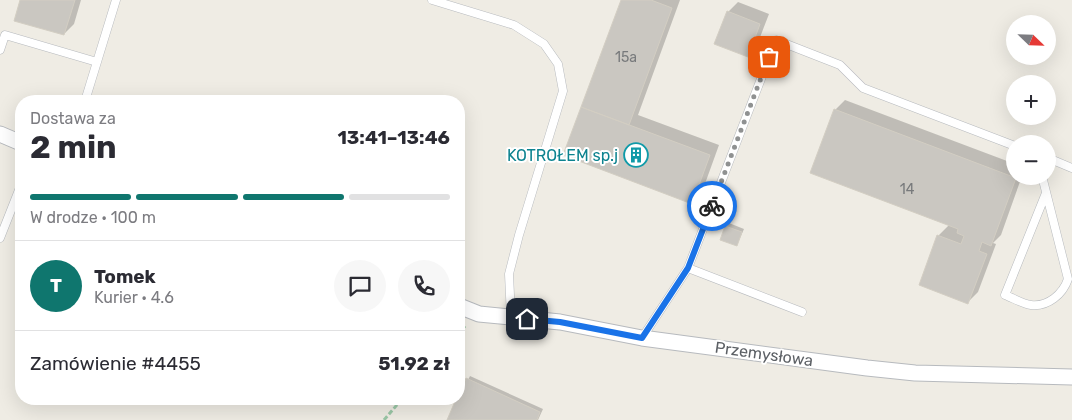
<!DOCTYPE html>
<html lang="pl">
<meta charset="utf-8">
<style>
:root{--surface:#fff;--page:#f7f7f7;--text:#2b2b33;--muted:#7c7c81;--line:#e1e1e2;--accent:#0f766e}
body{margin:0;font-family:Rubik,sans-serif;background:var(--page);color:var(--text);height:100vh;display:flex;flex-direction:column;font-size:19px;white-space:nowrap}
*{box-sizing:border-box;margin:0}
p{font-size:16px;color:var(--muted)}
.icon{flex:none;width:28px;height:28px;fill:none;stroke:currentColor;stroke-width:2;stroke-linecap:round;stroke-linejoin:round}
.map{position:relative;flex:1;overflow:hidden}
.sheet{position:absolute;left:15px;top:95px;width:450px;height:310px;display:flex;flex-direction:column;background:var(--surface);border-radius:20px;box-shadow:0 5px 20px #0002}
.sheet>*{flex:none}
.needle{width:32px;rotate:113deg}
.buttons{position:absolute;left:1006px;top:15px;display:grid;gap:10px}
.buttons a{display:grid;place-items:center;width:50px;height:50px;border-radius:50%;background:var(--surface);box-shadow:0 5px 20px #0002;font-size:25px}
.pin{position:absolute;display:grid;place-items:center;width:42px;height:42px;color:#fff;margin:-21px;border-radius:10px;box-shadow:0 2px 8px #0006}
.courier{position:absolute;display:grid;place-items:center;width:50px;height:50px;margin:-25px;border:4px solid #1a73e8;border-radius:50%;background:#fff;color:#222;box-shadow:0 1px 6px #0007}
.headline em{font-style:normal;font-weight:700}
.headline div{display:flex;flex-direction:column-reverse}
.headline{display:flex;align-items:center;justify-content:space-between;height:85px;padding:0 15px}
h1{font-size:32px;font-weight:700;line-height:38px}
.bar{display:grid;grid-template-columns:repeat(4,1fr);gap:8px 5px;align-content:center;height:60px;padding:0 15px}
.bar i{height:6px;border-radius:4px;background:var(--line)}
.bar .on{background:var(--accent)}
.bar p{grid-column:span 4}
.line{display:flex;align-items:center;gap:12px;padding:0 15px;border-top:1px solid var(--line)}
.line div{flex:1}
.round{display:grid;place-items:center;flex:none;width:52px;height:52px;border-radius:26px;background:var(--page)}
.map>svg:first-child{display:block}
.shadow{fill:#0003}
.building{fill:#cac7c1;stroke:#d3cec3}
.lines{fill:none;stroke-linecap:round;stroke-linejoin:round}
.lane-casing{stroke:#b7babe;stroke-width:9}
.street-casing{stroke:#b7babe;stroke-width:17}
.path{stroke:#9ac7a6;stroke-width:3;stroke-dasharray:5 2.5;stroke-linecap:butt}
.lane{stroke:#fff;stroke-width:8}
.street{stroke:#fff;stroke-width:15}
.done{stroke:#8f9191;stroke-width:5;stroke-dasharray:0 9}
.route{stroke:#1a73e8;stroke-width:6}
.labels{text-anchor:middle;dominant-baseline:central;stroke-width:4;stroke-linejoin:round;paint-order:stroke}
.number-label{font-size:14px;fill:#787a7c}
.culture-label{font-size:16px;fill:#0d838f;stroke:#fff;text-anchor:end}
.street-label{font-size:16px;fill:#5c6065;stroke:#fff}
</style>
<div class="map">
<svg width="1072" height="420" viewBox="0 0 1072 420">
<rect width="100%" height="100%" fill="#efece4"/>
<path class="shadow" d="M 21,0 L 81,0 L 74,24 L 64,34 Z
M 622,0 L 680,0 L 638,115 L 719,145 L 702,192 L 692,202 L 564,155 Z
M 738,2 L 769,14 L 757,45 L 747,55 L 728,12 Z
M 845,100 L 1015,164 L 1015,176 L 1022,176 L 1001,235 L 993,243 L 996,244 L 978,292 L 968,302 L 938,236 L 949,225 L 835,110 Z
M 729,223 L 744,229 L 737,245 L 726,227 Z
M 470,376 L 543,409 L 538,420 L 448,420 Z"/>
<path class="building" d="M 20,0 L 75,0 L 64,35 L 14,21 Z
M 621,0 L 651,0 L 672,8 L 629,125 L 581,107 Z
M 727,11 L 760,24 L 748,57 L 714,44 Z
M 581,107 L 710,155 L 692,204 L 563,155 Z
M 834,109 L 1016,178 L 991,246 L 982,242 L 979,251 L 987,254 L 968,304 L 919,285 L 937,235 L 961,244 L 964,236 L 957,233 L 958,229 L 810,173 Z
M 725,226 L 742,232 L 737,246 L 720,240 Z
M 466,378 L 540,412 L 537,420 L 447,420 L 456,399 L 459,399 Z"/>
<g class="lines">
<g class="lane-casing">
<path id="lane" d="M 432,0 L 514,25 L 544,44 L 558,64 L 563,91 L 519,235 L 509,274 L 511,317
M 0,50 L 5,35 L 97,62
M 85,101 L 116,0
M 1048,158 L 1072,168
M 1042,176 L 1068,279 C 1063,294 1048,307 1031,305 C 1023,304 1013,298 1005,295 L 1046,193
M 0,238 L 21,185
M 688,268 L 802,312
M 642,338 L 688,268 L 776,40 L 840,65 L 863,88 L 1015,146"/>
</g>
<g class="street-casing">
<path id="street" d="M 0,134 L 21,143
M 459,306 L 479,314 L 560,322 L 642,338 L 867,368 L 915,373 L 1072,377"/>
</g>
<path class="path" d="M 459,333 L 465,326
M 384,420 L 402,399"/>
<use href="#lane" class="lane"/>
<use href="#street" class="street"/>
</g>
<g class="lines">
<path class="done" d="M 712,206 L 769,57"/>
<path class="route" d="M 527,319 L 560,322 L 642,338 L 688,268 L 712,206"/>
</g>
<defs>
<g id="building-ring" transform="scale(1.25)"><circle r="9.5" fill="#fff" stroke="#0f9aa8" stroke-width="1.5"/><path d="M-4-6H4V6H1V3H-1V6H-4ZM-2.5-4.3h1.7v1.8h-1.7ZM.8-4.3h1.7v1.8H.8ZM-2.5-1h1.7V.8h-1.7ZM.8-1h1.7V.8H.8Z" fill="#0f9aa8"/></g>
</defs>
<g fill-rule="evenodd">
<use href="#building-ring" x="636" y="155"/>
</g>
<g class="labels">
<g class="number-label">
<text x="626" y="57">15a</text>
<text x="907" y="189">14</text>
</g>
<g class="culture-label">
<text x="618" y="155">KOTROŁEM sp.j</text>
</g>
<g class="street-label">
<text transform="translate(764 354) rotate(8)">Przemysłowa</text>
</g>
</g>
</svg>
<div class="buttons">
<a><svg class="needle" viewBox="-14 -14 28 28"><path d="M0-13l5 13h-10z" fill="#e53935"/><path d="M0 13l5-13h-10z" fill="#7c7c81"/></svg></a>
<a>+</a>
<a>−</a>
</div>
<div class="pin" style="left:769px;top:57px;background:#ea580c"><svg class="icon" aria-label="bag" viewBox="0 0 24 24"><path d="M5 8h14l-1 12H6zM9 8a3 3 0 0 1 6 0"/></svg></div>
<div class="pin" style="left:527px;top:319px;background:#1f2937"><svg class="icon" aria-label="home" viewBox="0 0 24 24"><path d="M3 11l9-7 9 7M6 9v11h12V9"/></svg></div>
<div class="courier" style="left:712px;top:206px"><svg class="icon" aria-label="bike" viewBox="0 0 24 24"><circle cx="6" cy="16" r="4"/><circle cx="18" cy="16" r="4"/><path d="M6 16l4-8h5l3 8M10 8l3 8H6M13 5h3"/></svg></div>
<section class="sheet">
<div class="headline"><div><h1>2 min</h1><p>Dostawa za</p></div><em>13:41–13:46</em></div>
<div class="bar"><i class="on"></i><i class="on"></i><i class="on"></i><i></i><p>W drodze · 100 m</p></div>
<div class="line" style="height:90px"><b class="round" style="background:var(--accent);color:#fff">T</b><div><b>Tomek</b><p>Kurier · 4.6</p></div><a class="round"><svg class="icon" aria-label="chat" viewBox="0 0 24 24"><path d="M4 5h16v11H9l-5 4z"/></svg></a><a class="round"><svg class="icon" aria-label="phone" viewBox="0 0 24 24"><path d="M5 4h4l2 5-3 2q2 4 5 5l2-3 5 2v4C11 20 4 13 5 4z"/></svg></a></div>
<div class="line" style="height:65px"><div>Zamówienie #4455</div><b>51.92 zł</b></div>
</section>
</div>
